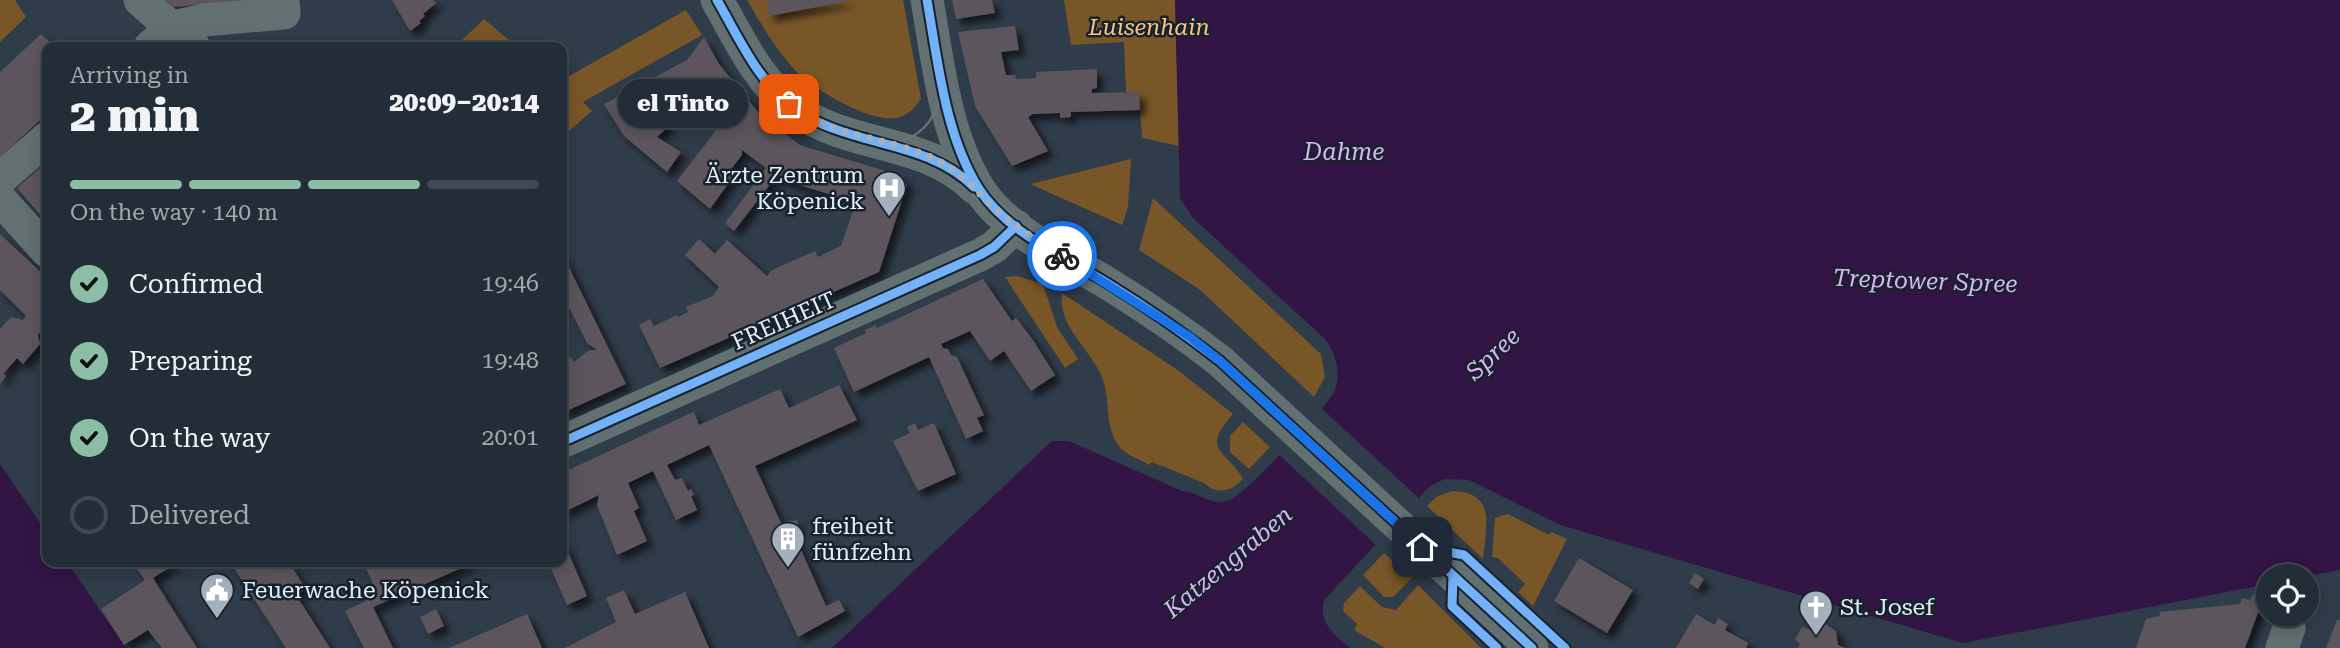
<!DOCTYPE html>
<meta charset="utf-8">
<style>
:root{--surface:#232d37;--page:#2f3942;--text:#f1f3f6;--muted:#a3a8ad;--line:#404952;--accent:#8abfa5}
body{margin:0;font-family:"Roboto Serif",serif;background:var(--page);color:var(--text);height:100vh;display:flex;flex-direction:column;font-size:26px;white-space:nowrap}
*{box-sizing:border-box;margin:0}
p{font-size:23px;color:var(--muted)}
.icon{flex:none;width:38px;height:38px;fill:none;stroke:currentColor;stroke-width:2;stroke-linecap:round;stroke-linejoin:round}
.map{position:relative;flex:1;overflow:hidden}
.sheet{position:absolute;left:42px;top:42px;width:525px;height:525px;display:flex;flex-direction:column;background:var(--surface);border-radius:14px;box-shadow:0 4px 18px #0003,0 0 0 2px var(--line)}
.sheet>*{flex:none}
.fabs{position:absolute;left:2256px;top:564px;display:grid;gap:14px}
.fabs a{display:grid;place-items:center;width:63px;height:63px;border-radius:50%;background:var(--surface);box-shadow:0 4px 18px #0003,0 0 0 2px var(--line);font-size:35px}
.pin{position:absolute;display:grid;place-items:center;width:60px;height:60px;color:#fff;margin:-30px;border-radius:14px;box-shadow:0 4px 10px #0006}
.courier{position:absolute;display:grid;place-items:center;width:70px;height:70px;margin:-35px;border:5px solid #1a73e8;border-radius:50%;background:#fff;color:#222;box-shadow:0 2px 9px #0007}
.bubble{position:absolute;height:49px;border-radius:24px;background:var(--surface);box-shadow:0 4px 18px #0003,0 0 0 2px var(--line);font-size:23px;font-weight:800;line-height:49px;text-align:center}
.summary em{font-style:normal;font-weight:800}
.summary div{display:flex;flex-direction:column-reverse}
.summary{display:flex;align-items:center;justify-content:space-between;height:119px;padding:0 28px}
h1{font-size:46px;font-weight:800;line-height:52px}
.bar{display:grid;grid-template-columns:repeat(4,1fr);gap:10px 7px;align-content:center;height:84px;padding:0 28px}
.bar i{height:9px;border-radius:5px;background:var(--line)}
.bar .selected{background:var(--accent)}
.bar p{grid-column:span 4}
ol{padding:0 28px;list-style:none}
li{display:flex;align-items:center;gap:21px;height:77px}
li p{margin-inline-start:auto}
li .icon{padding:7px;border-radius:50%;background:var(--accent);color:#111;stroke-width:4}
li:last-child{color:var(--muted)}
li i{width:38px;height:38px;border:4px solid var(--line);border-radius:50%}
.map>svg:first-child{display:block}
.green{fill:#795627}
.water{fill:#321445}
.pier{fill:#2f3c49}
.building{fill:#5d555d;filter:url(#shadow)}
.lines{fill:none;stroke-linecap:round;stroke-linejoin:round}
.minor{stroke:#627071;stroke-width:33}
.tram{stroke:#6b777c;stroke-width:2}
.cycleway-casing{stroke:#17222d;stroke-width:13}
.cycleway{stroke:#73b2f8;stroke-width:9}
.done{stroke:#a5b0bd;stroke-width:7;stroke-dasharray:0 12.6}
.route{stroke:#1a73e8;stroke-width:9}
.labels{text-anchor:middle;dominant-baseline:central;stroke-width:5;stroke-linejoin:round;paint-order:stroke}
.park-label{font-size:23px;font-style:italic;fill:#fac484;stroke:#17222d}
.poi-label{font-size:23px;fill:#e4effc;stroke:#17222d;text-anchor:start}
.street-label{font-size:23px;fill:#e4effc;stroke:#17222d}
.water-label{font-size:24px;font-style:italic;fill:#dbb3f7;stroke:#17222d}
</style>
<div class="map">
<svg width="2340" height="648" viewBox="0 0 2340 648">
<defs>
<filter id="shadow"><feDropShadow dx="6" dy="6" stdDeviation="3.5" flood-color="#0009"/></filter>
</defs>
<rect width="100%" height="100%" fill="#2f3c49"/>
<path class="green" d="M 0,0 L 15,0 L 26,17 L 0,42 Z
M 747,0 L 903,0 L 921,99 C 915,108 907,116 896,118 C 869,123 809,87 792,67 C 774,46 760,23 747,0 Z
M 1064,0 L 1175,0 L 1179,146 L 1142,138 L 1139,92 L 1126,92 L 1124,42 L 1071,45 Z
M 686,10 L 702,35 L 583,102 L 592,111 L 562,137 L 562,80 Z
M 484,19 L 517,47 L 455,47 Z
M 1131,159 L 1128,207 L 1122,225 L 1030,184 Z
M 1153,198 L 1321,354 L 1325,377 L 1314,397 L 1199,289 L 1139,250 Z
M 1017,276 L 1043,284 L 1057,327 L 1078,359 L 1065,368 L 1005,277 Z
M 1062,293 L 1179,371 L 1233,414 C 1199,452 1228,450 1243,479 C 1231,492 1217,495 1204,483 L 1152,462 L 1149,465 C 1140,459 1123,454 1118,445 C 1103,422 1112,397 1100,373 C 1088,347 1057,324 1062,293 Z
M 1243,422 L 1270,447 L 1249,469 L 1230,452 L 1230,436 Z
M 1453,491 C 1497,493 1486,526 1483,559 L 1427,506 L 1436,497 Z
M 1508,514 L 1549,535 L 1551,532 L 1567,539 L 1533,606 L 1518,592 L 1525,584 L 1498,558 L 1492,557 L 1495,518 Z
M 1384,553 L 1412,578 L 1393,597 L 1384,597 L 1363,575 Z
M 1418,585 L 1481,648 L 1385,648 L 1354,630 L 1357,624 L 1343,611 L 1344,603 L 1360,586 L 1382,607 L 1396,610 Z"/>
<path class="water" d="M 1175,0 L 2340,0 L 2340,570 L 2307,576 L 2268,576 L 2268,584 L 1963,643 L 1560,525 L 1469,480 L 1444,479 L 1429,487 L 1324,600 C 1318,623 1334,634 1350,648 L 832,648 L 1052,441 L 1069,441 L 1182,491 C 1198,491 1209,506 1228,501 C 1244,496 1325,409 1334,392 C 1342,376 1336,354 1326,340 L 1192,217 L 1180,198 Z
M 0,464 L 47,533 L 47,562 L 67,562 L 126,648 L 0,648 Z"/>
<path class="pier" d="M 1319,406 L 1421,500 L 1377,546 L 1276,452 Z"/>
<path class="building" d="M 166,0 L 236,0 L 236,2 L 174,7 Z
M 392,0 L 433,0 L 436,3 L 423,14 L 425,16 L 419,21 L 421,23 L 410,31 Z
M 767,0 L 848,0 L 848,1 L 769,16 Z
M 952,0 L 992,0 L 995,13 L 956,19 Z
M 1015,26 L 1019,50 L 1001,52 L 1006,75 L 1016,75 L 1015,79 L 1036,78 L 1036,72 L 1097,69 L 1097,88 L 1092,89 L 1092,93 L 1139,92 L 1140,110 L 1071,112 L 1071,117 L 1060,118 L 1060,113 L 1033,114 L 1028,117 L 1048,151 L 1012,166 L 975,106 L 958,32 Z
M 41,34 L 55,47 L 47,47 L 47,114 L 0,157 L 0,72 Z
M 704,37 L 719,64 L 759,113 L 800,145 L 902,176 L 907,185 L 879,272 L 660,368 L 639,325 L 650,319 L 654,326 L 677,315 L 678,317 L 688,312 L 686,307 L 713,296 L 719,287 L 685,255 L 699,239 L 715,254 L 727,240 L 767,276 L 772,270 L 815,251 L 818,257 L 841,246 L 856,202 L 775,178 L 734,231 L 725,223 L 766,168 L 742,150 L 742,155 L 728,173 L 733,177 L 710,209 L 677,181 L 720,125 L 692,105 L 701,95 L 693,84 L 657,111 L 670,125 L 657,137 L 681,152 L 667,172 L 624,136 L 604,104 L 687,60 Z
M 47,162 L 47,223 L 17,188 Z
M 0,234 L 47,278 L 47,334 L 42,330 L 38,335 L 40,344 L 23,364 L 17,358 L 3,374 L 6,376 L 0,384 L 0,329 L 11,317 L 23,320 L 26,316 L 0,290 Z
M 562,253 L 626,384 L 562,413 L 562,361 L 571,357 L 574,362 L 589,350 L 597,350 L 587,343 L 566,302 L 562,304 Z
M 983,279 L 1012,321 L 1016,318 L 1033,340 L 1055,375 L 1031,391 L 1004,351 L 990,361 L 970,331 L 941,344 L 943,348 L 948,349 L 951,355 L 957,357 L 984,415 L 977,418 L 983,431 L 966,439 L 929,357 L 854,392 L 834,348 L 866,333 L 865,330 L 876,325 L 877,328 Z
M 839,385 L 857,420 L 755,466 L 781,523 L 797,520 L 799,531 L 794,534 L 826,606 L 839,600 L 845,611 L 798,637 L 709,445 L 667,465 L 675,480 L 682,478 L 688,491 L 691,489 L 694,495 L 691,496 L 697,510 L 676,520 L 653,471 L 628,483 L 639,508 L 634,511 L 647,541 L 617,555 L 597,505 L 599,495 L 562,513 L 562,473 L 689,414 L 694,412 L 699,425 L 780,389 L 789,408 Z
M 915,423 L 918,430 L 934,423 L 956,474 L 918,491 L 893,441 L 910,433 L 907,427 Z
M 562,538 L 587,596 L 567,605 L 548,562 L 562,562 Z
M 1579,558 L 1633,590 L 1607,633 L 1554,601 Z
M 132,562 L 178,562 L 153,578 L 197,648 L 162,648 L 148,630 L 124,645 L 101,609 L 145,580 Z
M 230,562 L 275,562 L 280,570 L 290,564 L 306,589 L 296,595 L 330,648 L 286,648 Z
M 363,562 L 475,562 L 373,607 L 393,648 L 364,648 L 345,611 L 378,595 Z
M 1695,573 L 1704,579 L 1698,589 L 1689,583 Z
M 624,590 L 635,614 L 685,592 L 709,648 L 565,648 L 616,622 L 606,598 Z
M 2252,595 L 2263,599 L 2245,648 L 2136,648 L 2146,619 L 2160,616 L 2159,612 L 2240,604 L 2242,598 L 2250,600 Z
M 436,609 L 444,626 L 428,634 L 420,617 Z
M 527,614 L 542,648 L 449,648 Z
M 1696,614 L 1715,625 L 1718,618 L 1728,624 L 1725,630 L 1748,643 L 1746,648 L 1676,648 Z
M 2337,620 L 2340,620 L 2340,648 L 2326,648 Z
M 1825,624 L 1836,631 L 1838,645 L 1845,648 L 1798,648 L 1800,644 L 1795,639 L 1802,627 L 1816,631 Z"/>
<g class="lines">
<path class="minor" d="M 140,0 L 194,47
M 717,0 C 739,38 758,82 795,109 C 850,149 925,138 975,188
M 927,0 C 938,62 945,135 979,189 C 1007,232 1064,257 1107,283 C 1146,307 1184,333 1220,361 L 1532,648
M 150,47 L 172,27 L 204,20 L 284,13 L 283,0
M 0,179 L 47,138
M 0,199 L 47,251
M 562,442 L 980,255 L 994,247 L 1016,226
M 2282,648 L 2289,628"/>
<path class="tram" d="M 717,0 C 749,56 779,113 844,135 C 876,146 910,149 940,167 C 967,184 985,211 1012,229 C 1098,288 1192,336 1267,410
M 927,0 C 935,46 942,103 960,146 C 996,233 1106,270 1179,325
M 884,144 C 916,143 937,121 942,90"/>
<g class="cycleway-casing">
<path id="cycleway" d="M 717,0 C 739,38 758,82 794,108 C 849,148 924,138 974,187
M 927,0 C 938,62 945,135 979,189 C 1007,232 1064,257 1107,283 C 1146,307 1184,333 1220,361 L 1532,648
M 562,442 L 980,255 L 994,247 L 1016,226
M 1422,547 L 1464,555 L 1565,648
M 1453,576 L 1452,606 L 1497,648"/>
</g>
<use href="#cycleway" class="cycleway"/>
</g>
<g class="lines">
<path class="done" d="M 789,104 C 834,139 890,136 939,161 C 964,174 979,195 1000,213 C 1019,230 1041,242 1062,256"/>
<path class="route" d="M 1062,256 L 1190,337 L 1220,361 L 1422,547"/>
</g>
<defs>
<g id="hospital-pin" transform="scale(1.75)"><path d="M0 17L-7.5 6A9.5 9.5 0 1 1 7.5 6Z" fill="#a5b0bd" stroke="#17222d"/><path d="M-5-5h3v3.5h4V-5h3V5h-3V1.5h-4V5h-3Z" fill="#fff"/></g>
<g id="building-pin" transform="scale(1.75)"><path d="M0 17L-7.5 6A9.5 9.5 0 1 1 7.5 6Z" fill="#a5b0bd" stroke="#17222d"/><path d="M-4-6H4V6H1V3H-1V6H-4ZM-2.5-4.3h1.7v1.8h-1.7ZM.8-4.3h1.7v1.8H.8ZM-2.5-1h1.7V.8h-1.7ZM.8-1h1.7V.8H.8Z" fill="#fff"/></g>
<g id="civic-pin" transform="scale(1.75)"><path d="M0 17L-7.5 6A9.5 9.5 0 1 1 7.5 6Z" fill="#a5b0bd" stroke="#17222d"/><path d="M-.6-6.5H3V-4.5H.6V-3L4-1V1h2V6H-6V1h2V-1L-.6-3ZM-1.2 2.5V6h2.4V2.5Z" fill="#fff"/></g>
<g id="church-pin" transform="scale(1.75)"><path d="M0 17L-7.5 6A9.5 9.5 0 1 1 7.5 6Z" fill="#a5b0bd" stroke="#17222d"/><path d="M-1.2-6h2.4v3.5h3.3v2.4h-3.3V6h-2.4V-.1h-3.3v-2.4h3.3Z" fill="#fff"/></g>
</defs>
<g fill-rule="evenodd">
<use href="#hospital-pin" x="889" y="188"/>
<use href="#building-pin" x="788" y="539"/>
<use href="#civic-pin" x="217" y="590"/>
<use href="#church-pin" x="1816" y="607"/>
</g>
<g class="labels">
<g class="park-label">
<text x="1149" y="27">Luisenhain</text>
</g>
<g class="poi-label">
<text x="864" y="175" text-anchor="end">Ärzte Zentrum<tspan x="864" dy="26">Köpenick</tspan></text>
<text x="812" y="526">freiheit<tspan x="812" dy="26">fünfzehn</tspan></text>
<text x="242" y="590">Feuerwache Köpenick</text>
<text x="1840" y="607">St. Josef</text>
</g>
<g class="street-label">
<text transform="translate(784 321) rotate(-24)">FREIHEIT</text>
</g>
<g class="water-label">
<text x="1344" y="152">Dahme</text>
<text transform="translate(1925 281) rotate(2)">Treptower Spree</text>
<text transform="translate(1493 354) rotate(-43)">Spree</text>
<text transform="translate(1228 562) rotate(-40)">Katzengraben</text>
</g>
</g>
</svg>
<div class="fabs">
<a><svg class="icon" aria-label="locate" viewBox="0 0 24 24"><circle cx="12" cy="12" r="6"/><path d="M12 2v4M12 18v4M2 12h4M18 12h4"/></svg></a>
</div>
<div class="pin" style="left:789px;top:104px;background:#ea580c"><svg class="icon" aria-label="bag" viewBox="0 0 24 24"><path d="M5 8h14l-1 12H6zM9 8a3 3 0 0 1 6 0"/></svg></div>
<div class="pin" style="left:1422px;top:547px;background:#1f2937"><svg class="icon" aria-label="home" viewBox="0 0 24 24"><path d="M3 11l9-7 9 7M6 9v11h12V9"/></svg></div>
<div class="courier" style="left:1062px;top:256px"><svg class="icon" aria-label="bike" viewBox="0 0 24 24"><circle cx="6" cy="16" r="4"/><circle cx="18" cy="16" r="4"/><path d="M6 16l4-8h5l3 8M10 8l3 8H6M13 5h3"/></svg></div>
<div class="bubble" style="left:618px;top:79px;width:130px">el Tinto</div>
<section class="sheet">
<div class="summary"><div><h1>2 min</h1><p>Arriving in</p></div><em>20:09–20:14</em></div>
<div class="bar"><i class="selected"></i><i class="selected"></i><i class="selected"></i><i></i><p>On the way · 140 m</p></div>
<ol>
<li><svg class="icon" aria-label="check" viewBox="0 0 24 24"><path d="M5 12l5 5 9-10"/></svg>Confirmed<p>19:46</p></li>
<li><svg class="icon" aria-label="check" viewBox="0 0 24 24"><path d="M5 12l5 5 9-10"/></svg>Preparing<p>19:48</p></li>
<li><svg class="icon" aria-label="check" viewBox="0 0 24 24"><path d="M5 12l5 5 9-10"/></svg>On the way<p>20:01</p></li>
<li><i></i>Delivered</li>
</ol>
</section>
</div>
